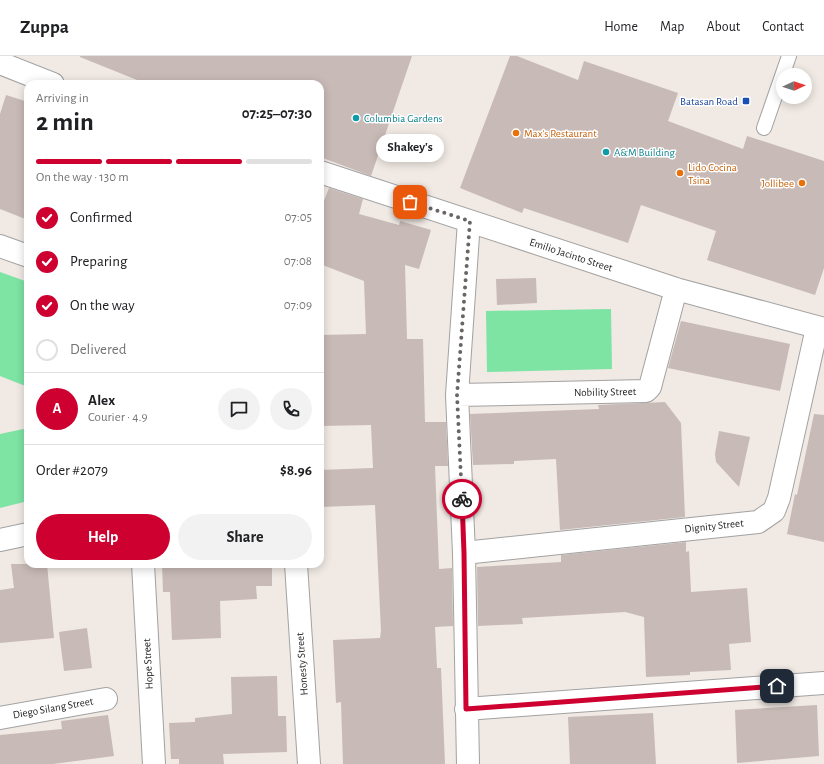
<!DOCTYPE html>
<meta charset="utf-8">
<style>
:root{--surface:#fff;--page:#f2f2f2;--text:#202124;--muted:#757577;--line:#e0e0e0;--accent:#cd0030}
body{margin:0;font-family:"Alegreya Sans",sans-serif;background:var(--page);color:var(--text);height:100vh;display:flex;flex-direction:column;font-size:15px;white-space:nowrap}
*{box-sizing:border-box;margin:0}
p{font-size:13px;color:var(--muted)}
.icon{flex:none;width:22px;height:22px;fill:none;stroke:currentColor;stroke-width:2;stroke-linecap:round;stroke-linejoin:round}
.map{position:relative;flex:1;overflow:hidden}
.drawer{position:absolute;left:24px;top:24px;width:300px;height:488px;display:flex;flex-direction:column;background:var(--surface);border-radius:12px;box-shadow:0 2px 10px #0003}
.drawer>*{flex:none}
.needle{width:26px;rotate:87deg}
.buttons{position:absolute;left:776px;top:12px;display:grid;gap:8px}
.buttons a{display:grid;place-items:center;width:36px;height:36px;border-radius:50%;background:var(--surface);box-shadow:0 2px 10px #0003;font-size:20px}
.pin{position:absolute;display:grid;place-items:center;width:34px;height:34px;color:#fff;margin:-17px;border-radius:8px;box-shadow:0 2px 6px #0006}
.courier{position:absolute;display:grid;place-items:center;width:40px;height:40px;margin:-20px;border:3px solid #cd0030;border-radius:50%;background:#fff;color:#222;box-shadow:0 1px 5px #0007}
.bubble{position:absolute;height:28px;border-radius:14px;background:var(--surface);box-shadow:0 2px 10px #0003;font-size:13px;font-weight:600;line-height:28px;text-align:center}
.head em{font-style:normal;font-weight:600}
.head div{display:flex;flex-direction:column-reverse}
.head{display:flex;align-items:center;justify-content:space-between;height:68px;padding:0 12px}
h1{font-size:26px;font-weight:600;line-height:30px}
.bar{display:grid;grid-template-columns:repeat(4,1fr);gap:6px 4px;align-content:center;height:48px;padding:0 12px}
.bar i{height:5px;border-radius:3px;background:var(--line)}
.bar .selected{background:var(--accent)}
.bar p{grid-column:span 4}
.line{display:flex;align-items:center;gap:10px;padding:0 12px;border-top:1px solid var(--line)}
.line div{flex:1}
.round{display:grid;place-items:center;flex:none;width:42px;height:42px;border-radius:21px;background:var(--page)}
ol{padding:0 12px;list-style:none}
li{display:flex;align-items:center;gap:12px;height:44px}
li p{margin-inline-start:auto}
li .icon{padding:4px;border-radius:50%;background:var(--accent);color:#fff;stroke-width:4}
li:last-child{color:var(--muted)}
li i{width:22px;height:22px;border:2px solid var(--line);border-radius:50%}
.button{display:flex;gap:8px;margin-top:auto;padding:8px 12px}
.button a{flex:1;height:46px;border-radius:24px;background:var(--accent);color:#fff;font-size:16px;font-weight:600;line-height:46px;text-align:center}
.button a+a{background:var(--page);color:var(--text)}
header{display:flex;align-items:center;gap:24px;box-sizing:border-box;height:56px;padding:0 20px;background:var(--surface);border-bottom:1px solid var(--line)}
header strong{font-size:19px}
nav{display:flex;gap:22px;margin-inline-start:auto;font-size:14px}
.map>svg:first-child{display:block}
.pitch{fill:#7de4a4}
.building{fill:#c8bab7}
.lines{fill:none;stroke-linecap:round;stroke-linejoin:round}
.lane-casing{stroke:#a2a2a2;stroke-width:16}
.street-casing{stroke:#a2a2a2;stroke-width:24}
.lane{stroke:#fff;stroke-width:14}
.street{stroke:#fff;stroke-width:22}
.done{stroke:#686563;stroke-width:4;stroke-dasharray:0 7.2}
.route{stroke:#cd0030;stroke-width:5}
.transit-dot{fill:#1a4fb4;stroke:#fff;stroke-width:1.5}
.culture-dot{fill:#0f9aa8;stroke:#fff;stroke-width:1.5}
.food-dot{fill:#e8710a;stroke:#fff;stroke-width:1.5}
.labels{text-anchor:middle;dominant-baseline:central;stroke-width:3;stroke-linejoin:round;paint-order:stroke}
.transit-label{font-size:11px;fill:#164399;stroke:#fff;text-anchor:end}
.culture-label{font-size:11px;fill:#0d838f;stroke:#fff;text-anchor:start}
.food-label{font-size:11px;fill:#c56008;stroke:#fff;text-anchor:start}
.street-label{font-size:11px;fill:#1e1e1e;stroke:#fff}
</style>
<header>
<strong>Zuppa</strong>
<nav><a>Home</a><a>Map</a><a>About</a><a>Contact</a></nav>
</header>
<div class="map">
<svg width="824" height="708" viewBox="0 0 824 708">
<rect width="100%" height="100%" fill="#f0e9e4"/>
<path class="pitch" d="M 0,216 L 28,226 L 28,331 L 0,320 Z
M 611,253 L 612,313 L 487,316 L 486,255 Z
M 28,372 L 28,445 L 0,452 L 0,378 Z"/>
<path class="building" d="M 80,0 L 412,0 L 371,120 L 320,101 L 320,28 L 147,28 L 80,1 Z
M 510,0 L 517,0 L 578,24 L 584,5 L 678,37 L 668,65 L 743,93 L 747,80 L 824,105 L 824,212 L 815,239 L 707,204 L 716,175 L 641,149 L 628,187 L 524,152 L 522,157 L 460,132 Z
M 6,39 L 28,46 L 28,164 L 0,153 L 0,58 Z
M 329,132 L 363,143 L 359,158 L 399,169 L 400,165 L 431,174 L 419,213 L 405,209 L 407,283 L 423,283 L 425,366 L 446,366 L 448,410 L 435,410 L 439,513 L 452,512 L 453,570 L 435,571 L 437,612 L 441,612 L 445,708 L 343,708 L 341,646 L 336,647 L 333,584 L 380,582 L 381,575 L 375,449 L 320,451 L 320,414 L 373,412 L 371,369 L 320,370 L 320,279 L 366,278 L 364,225 L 320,208 L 320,155 Z
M 536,222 L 537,247 L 497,249 L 496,223 Z
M 681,265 L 790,288 L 780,335 L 668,312 Z
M 665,346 L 681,367 L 685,461 L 560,474 L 556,403 L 514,405 L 514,408 L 473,409 L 470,358 L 599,353 L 598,349 Z
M 814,358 L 824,359 L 824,486 L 787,478 L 795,438 L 797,439 Z
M 719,375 L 750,381 L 739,431 L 716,406 L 715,398 Z
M 686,486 L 686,496 L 689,495 L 691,536 L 747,532 L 751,586 L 729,588 L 731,614 L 690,616 L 690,619 L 646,621 L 644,561 L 625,556 L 522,562 L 523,568 L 478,570 L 477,511 L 561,506 L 561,499 Z
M 11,508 L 47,508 L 54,582 L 0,587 L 0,534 L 14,532 Z
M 162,508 L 272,508 L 272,530 L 256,530 L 257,543 L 220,545 L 221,582 L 172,584 L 170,536 L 163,536 Z
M 87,572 L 92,612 L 64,615 L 59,576 Z
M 277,620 L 278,660 L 286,660 L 287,696 L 223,698 L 224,708 L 179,708 L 179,703 L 171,703 L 169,667 L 195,666 L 195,662 L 232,658 L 231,621 Z
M 817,649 L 819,700 L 737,707 L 735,654 Z
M 653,657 L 656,708 L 570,708 L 568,661 Z
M 108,659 L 114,700 L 53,708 L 0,708 L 0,679 L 62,673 L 61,665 Z"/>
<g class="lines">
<g class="lane-casing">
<path id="lane" d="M 764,72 L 789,0"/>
</g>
<g class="street-casing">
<path id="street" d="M 0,7 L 53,28
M 320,116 L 676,233 L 824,273
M 0,190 L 28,200
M 457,339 L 646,335 L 650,331 L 676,233
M 0,484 L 28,478
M 464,497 L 758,466 L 774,455 L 779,442 L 817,272
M 143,508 L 154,708
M 296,508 L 309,708
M 466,653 L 824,627
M 0,662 L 106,643
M 468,708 L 464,497 L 457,339 L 469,165"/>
</g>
<use href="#lane" class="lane"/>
<use href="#street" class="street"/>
</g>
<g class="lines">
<path class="done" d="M 410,146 L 470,165 L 457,339 L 462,443"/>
<path class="route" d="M 462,443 L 464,497 L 466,653 L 777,630"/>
</g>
<rect class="transit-dot" x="742" y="41" width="8" height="8" rx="2"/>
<g class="culture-dot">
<circle cx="356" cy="62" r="4"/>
<circle cx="606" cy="96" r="4"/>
</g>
<g class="food-dot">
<circle cx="516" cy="77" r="4"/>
<circle cx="680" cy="117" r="4"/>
<circle cx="802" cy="127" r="4"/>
</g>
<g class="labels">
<g class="transit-label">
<text x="738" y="45">Batasan Road</text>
</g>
<g class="culture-label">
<text x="364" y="62">Columbia Gardens</text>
<text x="614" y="96">A&amp;M Building</text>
</g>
<g class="food-label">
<text x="524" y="77">Max's Restaurant</text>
<text x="688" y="111">Lido Cocina<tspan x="688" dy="13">Tsina</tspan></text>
<text x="794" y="127" text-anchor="end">Jollibee</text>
</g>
<g class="street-label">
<text transform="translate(571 199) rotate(18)">Emilio Jacinto Street</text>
<text transform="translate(605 336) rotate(-1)">Nobility Street</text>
<text transform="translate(714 470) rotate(-6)">Dignity Street</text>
<text transform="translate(148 608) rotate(-93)">Hope Street</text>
<text transform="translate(302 608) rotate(-94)">Honesty Street</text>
<text transform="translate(53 652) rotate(-10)">Diego Silang Street</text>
</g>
</g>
</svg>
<div class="buttons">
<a><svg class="needle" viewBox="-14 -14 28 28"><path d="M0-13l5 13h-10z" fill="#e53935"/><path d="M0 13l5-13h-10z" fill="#757577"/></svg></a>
</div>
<div class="pin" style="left:410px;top:146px;background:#ea580c"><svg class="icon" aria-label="bag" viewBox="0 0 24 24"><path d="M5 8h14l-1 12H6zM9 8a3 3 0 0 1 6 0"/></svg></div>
<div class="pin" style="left:777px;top:630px;background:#1f2937"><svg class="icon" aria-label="home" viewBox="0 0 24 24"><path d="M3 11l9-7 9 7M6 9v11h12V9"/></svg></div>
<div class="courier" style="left:462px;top:443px"><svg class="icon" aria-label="bike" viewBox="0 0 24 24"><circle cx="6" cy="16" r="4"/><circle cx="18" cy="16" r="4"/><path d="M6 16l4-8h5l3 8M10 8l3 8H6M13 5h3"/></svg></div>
<div class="bubble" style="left:376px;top:78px;width:68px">Shakey's</div>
<section class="drawer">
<div class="head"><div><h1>2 min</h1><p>Arriving in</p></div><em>07:25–07:30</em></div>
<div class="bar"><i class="selected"></i><i class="selected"></i><i class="selected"></i><i></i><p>On the way · 130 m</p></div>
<ol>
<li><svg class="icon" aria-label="check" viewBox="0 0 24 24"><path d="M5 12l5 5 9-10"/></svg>Confirmed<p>07:05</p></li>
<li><svg class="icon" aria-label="check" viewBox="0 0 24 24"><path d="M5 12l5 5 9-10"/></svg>Preparing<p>07:08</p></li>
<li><svg class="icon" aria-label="check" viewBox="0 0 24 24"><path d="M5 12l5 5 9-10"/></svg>On the way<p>07:09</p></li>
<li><i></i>Delivered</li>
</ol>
<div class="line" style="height:72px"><b class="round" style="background:var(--accent);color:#fff">A</b><div><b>Alex</b><p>Courier · 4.9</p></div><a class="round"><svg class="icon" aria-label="chat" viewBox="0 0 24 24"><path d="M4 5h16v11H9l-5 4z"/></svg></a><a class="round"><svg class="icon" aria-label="phone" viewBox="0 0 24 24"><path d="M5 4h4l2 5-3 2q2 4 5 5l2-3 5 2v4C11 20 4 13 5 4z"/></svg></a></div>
<div class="line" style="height:52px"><div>Order #2079</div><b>$8.96</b></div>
<div class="button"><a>Help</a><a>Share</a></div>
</section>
</div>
